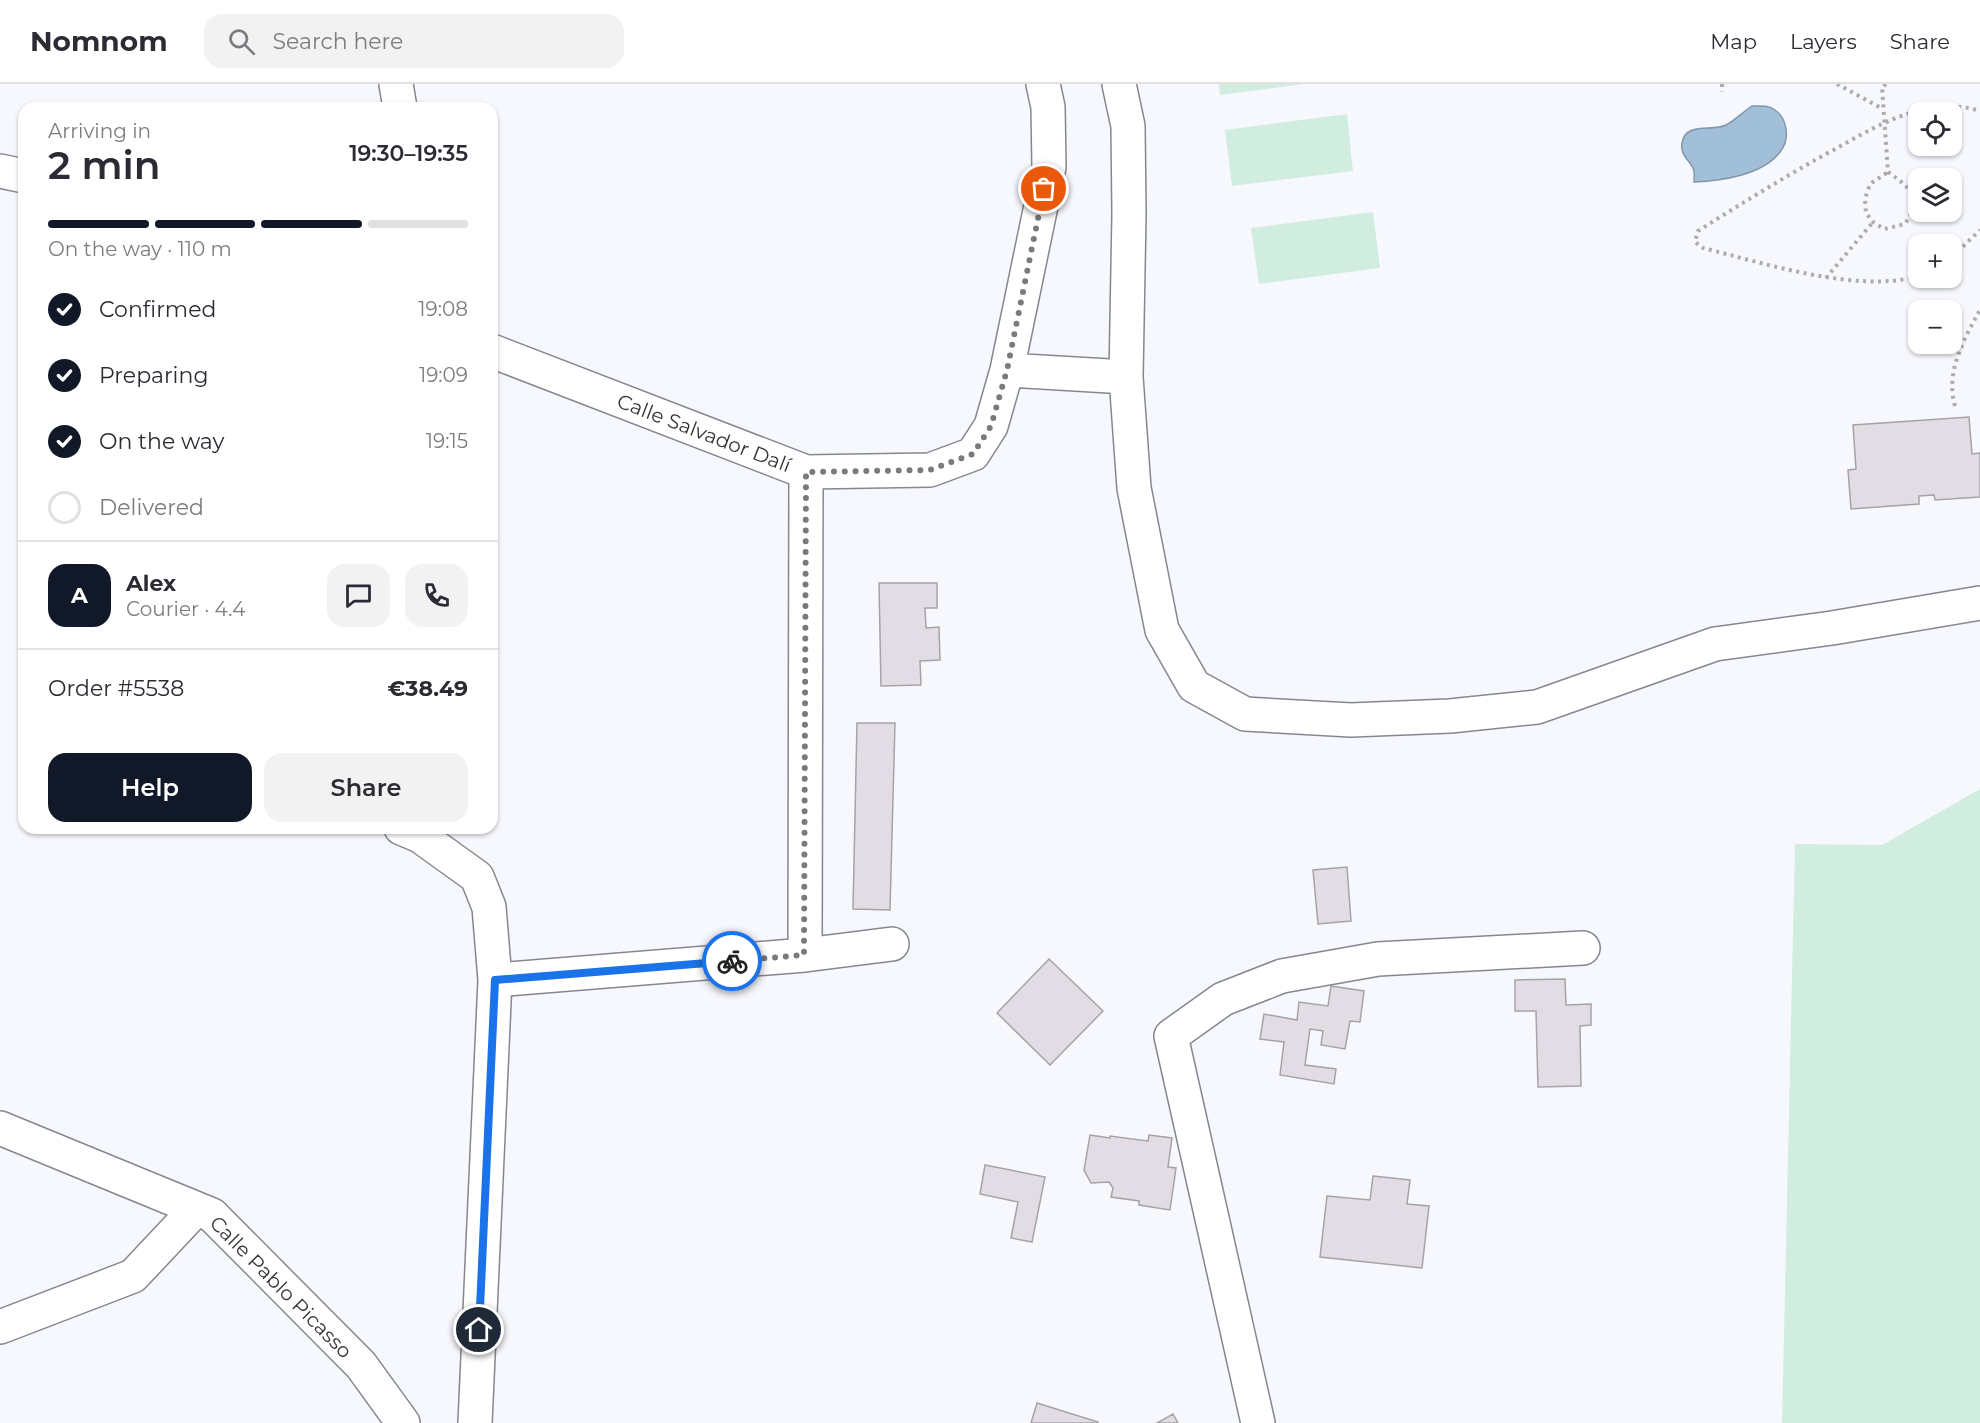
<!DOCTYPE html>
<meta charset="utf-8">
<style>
:root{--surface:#fff;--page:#f2f2f3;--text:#2b2b33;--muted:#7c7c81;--line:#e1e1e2;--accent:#111827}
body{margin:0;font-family:Montserrat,sans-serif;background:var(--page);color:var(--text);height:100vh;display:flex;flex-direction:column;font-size:22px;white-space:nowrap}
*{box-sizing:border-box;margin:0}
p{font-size:20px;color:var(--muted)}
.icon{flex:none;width:33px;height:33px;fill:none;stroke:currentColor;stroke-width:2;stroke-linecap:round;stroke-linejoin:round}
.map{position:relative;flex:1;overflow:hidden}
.drawer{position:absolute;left:18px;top:18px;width:480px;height:732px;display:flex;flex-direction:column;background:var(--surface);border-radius:18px;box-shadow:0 2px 4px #0004}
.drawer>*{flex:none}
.tools{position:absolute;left:1908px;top:18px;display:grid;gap:12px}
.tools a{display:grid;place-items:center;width:54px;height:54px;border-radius:12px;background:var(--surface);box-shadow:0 2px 4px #0004;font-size:30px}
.pin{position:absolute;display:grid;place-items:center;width:51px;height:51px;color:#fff;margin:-26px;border:3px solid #fff;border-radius:50%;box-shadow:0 2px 6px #0007}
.courier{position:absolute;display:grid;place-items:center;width:60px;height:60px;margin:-30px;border:4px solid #1a73e8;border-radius:50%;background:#fff;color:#222;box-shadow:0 2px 8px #0007}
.summary em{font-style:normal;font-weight:600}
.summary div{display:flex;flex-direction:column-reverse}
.summary{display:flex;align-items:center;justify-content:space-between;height:102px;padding:0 30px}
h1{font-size:39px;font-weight:600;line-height:45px}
.bar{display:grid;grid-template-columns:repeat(4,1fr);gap:9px 6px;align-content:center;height:72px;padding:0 30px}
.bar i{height:8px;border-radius:4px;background:var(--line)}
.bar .current{background:var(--accent)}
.bar p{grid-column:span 4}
.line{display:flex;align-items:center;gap:15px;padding:0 30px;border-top:2px solid var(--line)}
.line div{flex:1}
.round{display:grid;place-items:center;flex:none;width:63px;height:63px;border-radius:18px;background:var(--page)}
ol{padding:0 30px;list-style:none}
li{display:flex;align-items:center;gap:18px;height:66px}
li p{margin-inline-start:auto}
li .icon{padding:6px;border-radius:50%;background:var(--accent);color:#fff;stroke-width:4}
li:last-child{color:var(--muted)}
li i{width:33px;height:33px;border:3px solid var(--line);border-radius:50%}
.primary-button{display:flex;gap:12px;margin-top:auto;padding:12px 30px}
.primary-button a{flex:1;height:69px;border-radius:18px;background:var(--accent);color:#fff;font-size:24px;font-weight:600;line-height:69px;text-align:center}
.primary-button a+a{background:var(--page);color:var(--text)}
header{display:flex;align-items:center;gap:36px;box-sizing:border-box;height:84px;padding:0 30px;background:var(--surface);border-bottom:2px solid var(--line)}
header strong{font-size:28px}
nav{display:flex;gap:33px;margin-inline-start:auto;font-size:21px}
.search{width:420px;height:54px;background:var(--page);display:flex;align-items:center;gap:15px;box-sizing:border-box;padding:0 21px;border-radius:18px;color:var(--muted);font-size:22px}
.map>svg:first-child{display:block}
.green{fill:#d1eddf}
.water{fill:#a2bfd9;stroke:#8196a9;stroke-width:1.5}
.building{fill:#e2dde5;stroke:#a6a2a9;stroke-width:1.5}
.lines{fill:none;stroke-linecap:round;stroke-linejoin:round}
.minor-casing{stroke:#85878f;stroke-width:36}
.path{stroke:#abacb0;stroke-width:4;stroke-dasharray:3 4.5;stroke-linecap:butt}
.minor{stroke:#fff;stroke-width:33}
.done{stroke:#79797e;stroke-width:6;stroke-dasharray:0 10.8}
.route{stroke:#1a73e8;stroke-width:8}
.labels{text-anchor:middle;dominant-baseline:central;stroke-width:6;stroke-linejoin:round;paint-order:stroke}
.street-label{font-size:20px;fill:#353539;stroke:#fff}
</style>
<header>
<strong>Nomnom</strong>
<div class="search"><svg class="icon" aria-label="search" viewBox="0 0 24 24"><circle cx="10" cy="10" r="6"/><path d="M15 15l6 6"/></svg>Search here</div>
<nav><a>Map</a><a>Layers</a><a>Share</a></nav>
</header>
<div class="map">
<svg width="1980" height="1339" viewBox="0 0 1980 1339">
<rect width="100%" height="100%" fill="#f7f8fd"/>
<path class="green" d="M 1219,0 L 1304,0 L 1220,11 Z
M 1347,30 L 1353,87 L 1232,102 L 1225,46 Z
M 1373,128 L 1380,184 L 1259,200 L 1251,144 Z
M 1980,705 L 1980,1339 L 1782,1339 L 1795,760 L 1882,761 Z"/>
<path class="water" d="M 1752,22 C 1760,22 1769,21 1775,26 C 1788,35 1790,56 1780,68 C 1763,91 1721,97 1694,98 C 1694,94 1695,87 1693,84 C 1689,76 1680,71 1682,59 C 1686,37 1712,48 1726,41 C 1735,36 1743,28 1752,22 Z"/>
<path class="building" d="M 1969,333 L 1972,370 L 1980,369 L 1980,413 L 1935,416 L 1934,411 L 1919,412 L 1919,420 L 1851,425 L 1848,386 L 1856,385 L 1853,341 Z
M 879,499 L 937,499 L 937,524 L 925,524 L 926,544 L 939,543 L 940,576 L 920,577 L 921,601 L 881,602 Z
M 857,639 L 895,639 L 890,826 L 853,825 Z
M 1347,783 L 1351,837 L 1318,840 L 1313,786 Z
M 1049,875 L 1103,927 L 1050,981 L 997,929 Z
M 1565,895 L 1566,921 L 1591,920 L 1591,941 L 1580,942 L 1581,1002 L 1538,1003 L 1536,927 L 1515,927 L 1515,896 Z
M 1331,902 L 1364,907 L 1360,938 L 1350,937 L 1345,965 L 1321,961 L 1323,947 L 1310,945 L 1305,981 L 1336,985 L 1334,1000 L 1280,991 L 1284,958 L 1260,955 L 1264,930 L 1297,936 L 1299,918 L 1328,922 Z
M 1090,1051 L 1110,1054 L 1110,1052 L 1148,1057 L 1149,1051 L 1172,1054 L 1168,1083 L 1176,1084 L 1170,1126 L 1139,1121 L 1139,1117 L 1111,1113 L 1113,1104 L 1109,1098 L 1091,1099 L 1084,1086 Z
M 985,1081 L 1045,1093 L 1032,1158 L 1011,1154 L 1018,1118 L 980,1110 Z
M 1373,1092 L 1410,1096 L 1407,1120 L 1429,1122 L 1422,1184 L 1320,1173 L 1327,1112 L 1370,1116 Z
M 1037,1319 L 1098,1338 L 1098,1339 L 1031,1339 Z
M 1173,1330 L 1178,1339 L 1157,1339 Z"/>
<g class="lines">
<g class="minor-casing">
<path id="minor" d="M 396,0 L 400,24
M 0,87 L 24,92
M 492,267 L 806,388 L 930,386 L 973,370 L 991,342 L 1007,286 L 1049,83 L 1048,23 L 1043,0
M 1007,286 L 1126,293 L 1129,130 L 1128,42 L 1119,0
M 1126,293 L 1134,404 L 1162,546 L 1194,602 L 1245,630 L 1351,636 L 1450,632 L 1537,623 L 1715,560 L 1832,544 L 1980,519
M 401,744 L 420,752 L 477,793 L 489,823 L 495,896 L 475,1339
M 805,871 L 806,388
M 495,896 L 805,871 L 892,860
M 0,1044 L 212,1131 L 361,1281 L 403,1339
M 0,1243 L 133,1192 L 196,1125
M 1258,1339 L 1171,952 L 1223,915 L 1282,892 L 1378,875 L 1583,864"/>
</g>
<path class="path" d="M 1722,0 L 1722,8
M 1837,0 L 1883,25
M 1886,0 L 1882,3 L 1888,88 C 1911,104 1922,113 1905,140 L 1884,145 L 1873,138 L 1866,129 L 1865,115 L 1870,100 L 1888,88
M 1952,173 L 1980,146
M 1918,192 C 1859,210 1763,179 1703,164 L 1695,158 L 1698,147 C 1744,118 1789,90 1837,64 C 1864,49 1891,33 1921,26 C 1940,21 1961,21 1980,27
M 1826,194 L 1873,138
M 1955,322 C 1945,288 1964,255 1980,226"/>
<use href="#minor" class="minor"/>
</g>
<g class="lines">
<path class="done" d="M 732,877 L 804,871 L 806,388 L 930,386 L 973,370 L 991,342 L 1007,286 L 1044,105"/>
<path class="route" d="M 479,1246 L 495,896 L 732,877"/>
</g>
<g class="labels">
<g class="street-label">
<text transform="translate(704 349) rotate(21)">Calle Salvador Dalí</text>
<text transform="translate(281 1203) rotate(45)">Calle Pablo Picasso</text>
</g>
</g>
</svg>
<div class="tools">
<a><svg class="icon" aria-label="locate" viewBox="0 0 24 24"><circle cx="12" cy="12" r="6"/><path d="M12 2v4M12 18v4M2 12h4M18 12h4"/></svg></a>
<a><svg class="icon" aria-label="layers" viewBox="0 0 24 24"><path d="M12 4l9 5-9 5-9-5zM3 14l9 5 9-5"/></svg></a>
<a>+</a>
<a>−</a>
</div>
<div class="pin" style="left:1044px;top:105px;background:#ea580c"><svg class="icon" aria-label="bag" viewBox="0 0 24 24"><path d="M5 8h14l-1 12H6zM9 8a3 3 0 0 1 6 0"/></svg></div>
<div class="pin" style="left:479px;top:1246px;background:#1f2937"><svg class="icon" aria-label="home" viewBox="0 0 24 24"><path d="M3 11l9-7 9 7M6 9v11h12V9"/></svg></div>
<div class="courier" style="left:732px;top:877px"><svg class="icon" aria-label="bike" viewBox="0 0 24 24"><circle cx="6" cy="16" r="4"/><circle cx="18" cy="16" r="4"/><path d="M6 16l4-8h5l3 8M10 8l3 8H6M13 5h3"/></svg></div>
<section class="drawer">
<div class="summary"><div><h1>2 min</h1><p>Arriving in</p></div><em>19:30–19:35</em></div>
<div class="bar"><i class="current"></i><i class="current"></i><i class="current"></i><i></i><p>On the way · 110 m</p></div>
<ol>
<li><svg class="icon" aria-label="check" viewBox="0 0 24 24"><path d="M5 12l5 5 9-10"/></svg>Confirmed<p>19:08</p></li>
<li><svg class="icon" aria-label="check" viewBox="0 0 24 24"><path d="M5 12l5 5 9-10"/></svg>Preparing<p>19:09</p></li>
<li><svg class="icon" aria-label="check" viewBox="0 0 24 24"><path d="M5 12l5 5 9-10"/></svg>On the way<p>19:15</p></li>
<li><i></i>Delivered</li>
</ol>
<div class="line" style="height:108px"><b class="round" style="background:var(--accent);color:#fff">A</b><div><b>Alex</b><p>Courier · 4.4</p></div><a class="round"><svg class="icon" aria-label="chat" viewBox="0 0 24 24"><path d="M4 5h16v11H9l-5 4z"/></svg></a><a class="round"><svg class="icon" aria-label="phone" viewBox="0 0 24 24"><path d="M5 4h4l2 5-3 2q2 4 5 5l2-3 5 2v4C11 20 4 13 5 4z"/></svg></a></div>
<div class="line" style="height:78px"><div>Order #5538</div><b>€38.49</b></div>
<div class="primary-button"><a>Help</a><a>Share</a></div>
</section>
</div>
